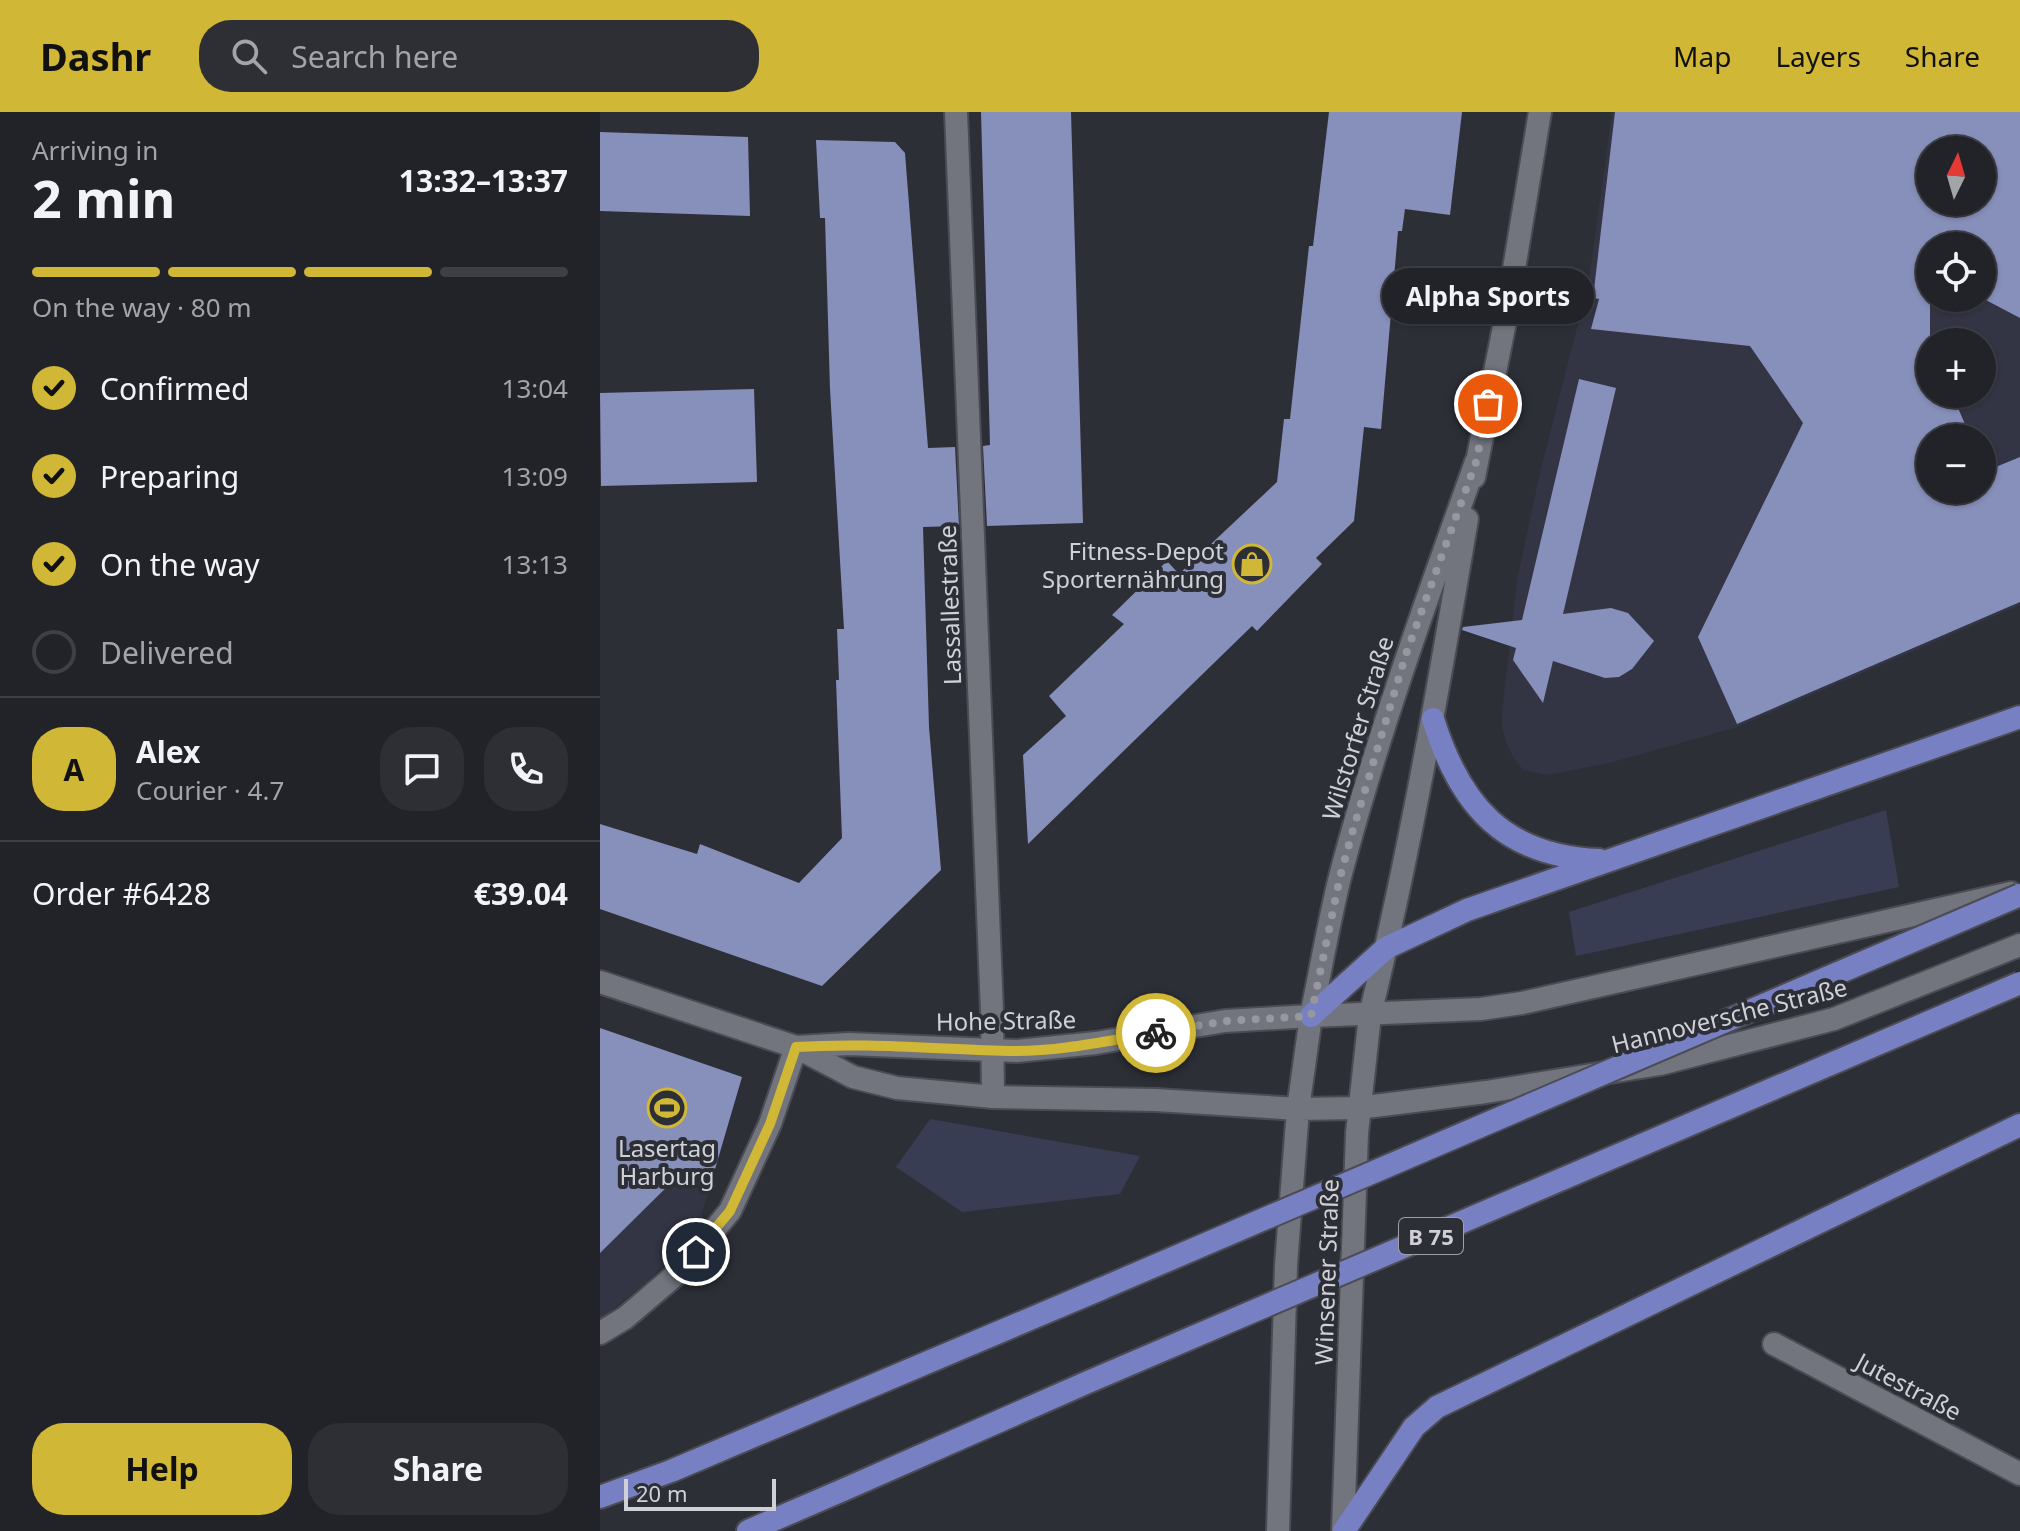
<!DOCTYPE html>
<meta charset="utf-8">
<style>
:root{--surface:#222329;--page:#2e2f35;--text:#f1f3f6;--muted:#a2a4a8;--line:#3f4046;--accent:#d1b736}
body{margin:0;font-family:"Noto Sans",sans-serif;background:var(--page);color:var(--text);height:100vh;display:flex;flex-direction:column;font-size:30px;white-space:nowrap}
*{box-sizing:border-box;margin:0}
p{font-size:26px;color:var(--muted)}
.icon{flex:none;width:44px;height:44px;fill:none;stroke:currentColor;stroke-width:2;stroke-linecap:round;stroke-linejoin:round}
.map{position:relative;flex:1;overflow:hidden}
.side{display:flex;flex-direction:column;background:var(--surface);width:600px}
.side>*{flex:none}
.needle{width:52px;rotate:5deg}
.buttons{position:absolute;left:1316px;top:24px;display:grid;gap:16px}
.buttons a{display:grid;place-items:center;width:80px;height:80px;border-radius:50%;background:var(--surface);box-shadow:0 2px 6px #0004,0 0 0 2px var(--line);font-size:40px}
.scale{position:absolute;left:24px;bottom:20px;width:152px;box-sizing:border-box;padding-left:8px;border:4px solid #d0d1d7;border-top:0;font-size:22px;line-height:28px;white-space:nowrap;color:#d0d1d7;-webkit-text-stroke:6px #2d2f37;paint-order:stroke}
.pin{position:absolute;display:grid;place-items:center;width:68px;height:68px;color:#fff;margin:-34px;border:4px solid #fff;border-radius:50%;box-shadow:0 2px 8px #0007}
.courier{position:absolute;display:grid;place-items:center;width:80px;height:80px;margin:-40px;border:6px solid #d1b736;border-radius:50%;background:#fff;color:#222;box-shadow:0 2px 10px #0007}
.bubble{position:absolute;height:56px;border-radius:28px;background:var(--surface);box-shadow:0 2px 6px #0004,0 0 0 2px var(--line);font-size:26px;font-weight:700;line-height:56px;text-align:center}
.headline em{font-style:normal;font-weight:700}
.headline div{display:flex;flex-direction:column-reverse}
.headline{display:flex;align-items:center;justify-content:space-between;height:136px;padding:0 32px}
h1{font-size:52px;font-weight:700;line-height:60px}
.bar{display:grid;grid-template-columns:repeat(4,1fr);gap:12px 8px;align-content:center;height:96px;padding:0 32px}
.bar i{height:10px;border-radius:6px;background:var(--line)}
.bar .selected{background:var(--accent)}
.bar p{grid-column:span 4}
.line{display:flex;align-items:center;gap:20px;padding:0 32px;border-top:2px solid var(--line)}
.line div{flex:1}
.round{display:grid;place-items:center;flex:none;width:84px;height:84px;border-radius:32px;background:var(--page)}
ol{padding:0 32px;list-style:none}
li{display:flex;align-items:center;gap:24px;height:88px}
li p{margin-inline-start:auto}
li .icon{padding:8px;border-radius:50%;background:var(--accent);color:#111;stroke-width:4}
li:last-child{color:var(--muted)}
li i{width:44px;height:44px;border:4px solid var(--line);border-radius:50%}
.cta{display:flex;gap:16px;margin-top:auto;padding:16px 32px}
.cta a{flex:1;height:92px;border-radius:32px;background:var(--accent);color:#111;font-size:32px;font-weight:700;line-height:92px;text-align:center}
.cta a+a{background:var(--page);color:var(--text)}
header{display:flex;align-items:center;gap:48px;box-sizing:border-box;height:112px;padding:0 40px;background:var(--accent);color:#111}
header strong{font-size:38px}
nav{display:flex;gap:44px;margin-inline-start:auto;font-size:28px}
.search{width:560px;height:72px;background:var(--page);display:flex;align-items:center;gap:20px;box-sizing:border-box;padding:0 28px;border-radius:32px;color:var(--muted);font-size:30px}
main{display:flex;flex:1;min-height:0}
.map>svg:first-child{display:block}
.built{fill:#333544;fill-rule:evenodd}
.green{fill:#393d54}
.building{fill:#878fbb;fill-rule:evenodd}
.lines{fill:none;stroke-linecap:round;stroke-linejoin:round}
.minor-casing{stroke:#4a4b53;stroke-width:26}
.tertiary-casing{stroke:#4a4b53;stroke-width:26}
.secondary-casing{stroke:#4a4b53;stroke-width:26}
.trunk-casing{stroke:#4a4b53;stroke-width:26}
.minor{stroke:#72747e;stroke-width:22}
.tertiary{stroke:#72747e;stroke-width:22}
.secondary{stroke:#72747e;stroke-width:22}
.trunk{stroke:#7880c4;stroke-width:22}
.trunk-bridge-casing{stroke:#4a4b53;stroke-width:26;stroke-linecap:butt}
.trunk-bridge{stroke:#7880c4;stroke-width:22}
.done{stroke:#97989f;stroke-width:8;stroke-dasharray:0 14.4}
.route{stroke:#d1b736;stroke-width:10}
.labels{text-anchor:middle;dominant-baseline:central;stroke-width:8;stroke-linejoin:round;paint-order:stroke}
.shield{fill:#2d2f37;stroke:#9fa0a7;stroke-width:2}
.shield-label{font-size:22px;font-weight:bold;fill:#d0d1d7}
.poi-label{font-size:24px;fill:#d0d1d7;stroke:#2d2f37;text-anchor:end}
.street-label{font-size:24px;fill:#d0d1d7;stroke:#2d2f37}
</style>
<header>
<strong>Dashr</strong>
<div class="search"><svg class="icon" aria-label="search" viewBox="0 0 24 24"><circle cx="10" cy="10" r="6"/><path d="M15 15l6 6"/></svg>Search here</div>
<nav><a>Map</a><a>Layers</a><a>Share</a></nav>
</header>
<main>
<section class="side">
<div class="headline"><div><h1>2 min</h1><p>Arriving in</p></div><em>13:32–13:37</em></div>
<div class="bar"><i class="selected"></i><i class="selected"></i><i class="selected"></i><i></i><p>On the way · 80 m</p></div>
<ol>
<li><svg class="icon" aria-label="check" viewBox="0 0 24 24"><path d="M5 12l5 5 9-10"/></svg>Confirmed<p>13:04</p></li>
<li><svg class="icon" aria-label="check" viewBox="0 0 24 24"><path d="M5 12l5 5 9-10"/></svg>Preparing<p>13:09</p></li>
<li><svg class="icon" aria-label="check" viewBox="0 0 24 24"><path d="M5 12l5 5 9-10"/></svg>On the way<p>13:13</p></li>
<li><i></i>Delivered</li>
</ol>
<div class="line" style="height:144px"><b class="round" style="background:var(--accent);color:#111">A</b><div><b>Alex</b><p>Courier · 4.7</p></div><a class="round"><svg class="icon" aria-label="chat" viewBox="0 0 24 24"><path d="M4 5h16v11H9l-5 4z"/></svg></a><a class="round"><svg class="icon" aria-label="phone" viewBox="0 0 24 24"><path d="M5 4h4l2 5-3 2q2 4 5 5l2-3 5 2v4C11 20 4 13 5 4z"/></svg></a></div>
<div class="line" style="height:104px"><div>Order #6428</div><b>€39.04</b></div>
<div class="cta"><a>Help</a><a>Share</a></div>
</section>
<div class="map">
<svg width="1420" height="1419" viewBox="0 0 1420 1419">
<rect width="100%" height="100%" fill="#2d2f37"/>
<path class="built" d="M 1012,0 L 1420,0 L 1420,493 L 1137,615 L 1013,650 L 948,663 L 923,658 L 915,647 L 907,633 L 902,615 L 902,599 L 918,464 L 941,356 L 989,169 ZM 1330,38 L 1382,38 L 1382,90 L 1330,90 ZM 1330,134 L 1382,134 L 1382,186 L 1330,186 ZM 1330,230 L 1382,230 L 1382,282 L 1330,282 ZM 1330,326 L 1382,326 L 1382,378 L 1330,378 Z
M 0,916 L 142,965 L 96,1121 L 49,1168 L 0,1208 Z"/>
<path class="green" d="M 1286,698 L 1299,775 L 976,844 L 969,800 Z
M 330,1007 L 540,1044 L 520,1082 L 362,1100 L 296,1055 Z"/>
<path class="building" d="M 381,0 L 471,0 L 483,411 L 387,414 L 383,334 L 390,333 Z
M 729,0 L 862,0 L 850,103 L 805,97 L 802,119 L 798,119 L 781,317 L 764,315 L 754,409 L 716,446 L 722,452 L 657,519 L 652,514 L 428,732 L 423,643 L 466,604 L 449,584 L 524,512 L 512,503 L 567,449 L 579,462 L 677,370 L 684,307 L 690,307 L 709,134 L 713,134 Z
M 1015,0 L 1420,0 L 1420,206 L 1382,186 L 1382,134 L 1330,134 L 1330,282 L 1352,282 L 1371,326 L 1330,326 L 1330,378 L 1382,378 L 1382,351 L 1386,359 L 1420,345 L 1420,490 L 1137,612 L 1098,525 L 1203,311 L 1150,234 L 991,217 L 999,187 L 993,186 ZM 1330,38 L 1382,38 L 1382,90 L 1330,90 Z
M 0,20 L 148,25 L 150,104 L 0,99 Z
M 216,28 L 295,30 L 305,41 L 328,336 L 355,335 L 359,414 L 323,415 L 329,615 L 341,758 L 222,874 L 0,797 L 0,712 L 97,742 L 100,732 L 199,771 L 242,726 L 236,568 L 239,568 L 237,517 L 244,517 L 230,277 L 225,106 L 220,106 Z
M 979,267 L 1016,276 L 963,502 L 1011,496 L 1028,501 L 1054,529 L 1032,557 L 1019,565 L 1005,566 L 953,549 L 943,591 L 913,548 L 916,536 L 862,518 L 863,515 L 922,508 Z
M 154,277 L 157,370 L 1,374 L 0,281 Z
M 0,916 L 142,965 L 113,1064 L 86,1056 L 0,1141 Z"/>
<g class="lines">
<g class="minor-casing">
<path id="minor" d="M 356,0 L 392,900 L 393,985
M 0,1221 L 25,1206 L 79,1160 L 130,1099 L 170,1012 L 196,935
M 1174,1232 L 1420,1362"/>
</g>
<g class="tertiary-casing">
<path id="tertiary" d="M 874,365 L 906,205 L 940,0
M 0,870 L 196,935 L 253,965 L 297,976 L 393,985 L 556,988 L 698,997
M 770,903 C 810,739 839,573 867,407
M 196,935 L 249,932 L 417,939 L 496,931 L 625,909 L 711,904 C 721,857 729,808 741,761 C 778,621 827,486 876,350"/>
</g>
<g class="secondary-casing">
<path id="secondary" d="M 698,997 L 758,996 L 886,980 L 1060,952 L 1234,907 L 1420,833
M 678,1419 L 686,1153 L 698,997 L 711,904 L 881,897 L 922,891 L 1411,781
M 743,1419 L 757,1021 L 770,903"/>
</g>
<g class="trunk-casing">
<path id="trunk" d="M 833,607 C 860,694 904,744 999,748
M 711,904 L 786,836 L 867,798 L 1420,605
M 0,1385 L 71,1359 L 503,1176
M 148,1419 L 243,1378
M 744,1419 L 814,1315 L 837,1295 L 1420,1013"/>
</g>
<use href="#minor" class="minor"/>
<use href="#tertiary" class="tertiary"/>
<use href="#secondary" class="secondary"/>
<use href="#trunk" class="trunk"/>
<g class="trunk-bridge-casing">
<path id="trunk-bridge" d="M 503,1176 L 1420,783
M 243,1378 L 488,1270 L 1420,871"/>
</g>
<use href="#trunk-bridge" class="trunk-bridge"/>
</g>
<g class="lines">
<path class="done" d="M 556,921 L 625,909 L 711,904 L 740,765 L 753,718 L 806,542 L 876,350 L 888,292"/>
<path class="route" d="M 96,1140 L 130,1099 L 170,1012 L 196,935 C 270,930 343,938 416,939 C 463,939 510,928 556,921"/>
</g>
<defs>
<g id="shop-ring" transform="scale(2)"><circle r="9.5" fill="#2d2f37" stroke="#d1b736" stroke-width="1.5"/><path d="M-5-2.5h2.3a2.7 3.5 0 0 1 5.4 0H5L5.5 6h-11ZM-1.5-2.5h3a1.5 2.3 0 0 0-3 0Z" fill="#d1b736"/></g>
<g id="stadium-ring" transform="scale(2)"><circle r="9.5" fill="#2d2f37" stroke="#d1b736" stroke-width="1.5"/><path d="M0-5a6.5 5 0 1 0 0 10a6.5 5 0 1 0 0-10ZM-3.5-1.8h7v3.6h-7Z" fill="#d1b736"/></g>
</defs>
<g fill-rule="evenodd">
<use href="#shop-ring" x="652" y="452"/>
<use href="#stadium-ring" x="67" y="996"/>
</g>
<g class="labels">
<rect class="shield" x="799" y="1106" width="64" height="36" rx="6"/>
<g class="shield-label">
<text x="831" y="1124">B 75</text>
</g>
<g class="poi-label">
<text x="624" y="438">Fitness-Depot<tspan x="624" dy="28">Sporternährung</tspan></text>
<text x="67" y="1035" text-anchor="middle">Lasertag<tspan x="67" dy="28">Harburg</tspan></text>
</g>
<g class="street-label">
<text transform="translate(349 493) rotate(-92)">Lassallestraße</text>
<text transform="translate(757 616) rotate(-73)">Wilstorfer Straße</text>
<text transform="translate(1129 903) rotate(-14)">Hannoversche Straße</text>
<text transform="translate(406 908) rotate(-1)">Hohe Straße</text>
<text transform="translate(726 1160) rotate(-88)">Winsener Straße</text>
<text transform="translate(1309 1274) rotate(28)">Jutestraße</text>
</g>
</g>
</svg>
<div class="buttons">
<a><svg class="needle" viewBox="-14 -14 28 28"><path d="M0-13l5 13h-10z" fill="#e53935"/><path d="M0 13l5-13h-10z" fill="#a2a4a8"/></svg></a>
<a><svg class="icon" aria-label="locate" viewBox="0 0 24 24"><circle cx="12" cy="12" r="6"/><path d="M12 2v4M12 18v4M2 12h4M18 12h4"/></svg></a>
<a>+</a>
<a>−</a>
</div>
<div class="scale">20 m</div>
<div class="pin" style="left:888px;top:292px;background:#ea580c"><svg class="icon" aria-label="bag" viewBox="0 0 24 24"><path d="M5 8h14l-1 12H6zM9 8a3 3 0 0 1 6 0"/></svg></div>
<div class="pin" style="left:96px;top:1140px;background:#1f2937"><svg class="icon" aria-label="home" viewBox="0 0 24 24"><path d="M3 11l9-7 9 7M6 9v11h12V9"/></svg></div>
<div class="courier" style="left:556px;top:921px"><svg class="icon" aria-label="bike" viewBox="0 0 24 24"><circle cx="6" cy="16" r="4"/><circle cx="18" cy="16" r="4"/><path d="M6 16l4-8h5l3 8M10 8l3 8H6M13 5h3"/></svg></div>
<div class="bubble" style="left:782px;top:156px;width:212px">Alpha Sports</div>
</div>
</main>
